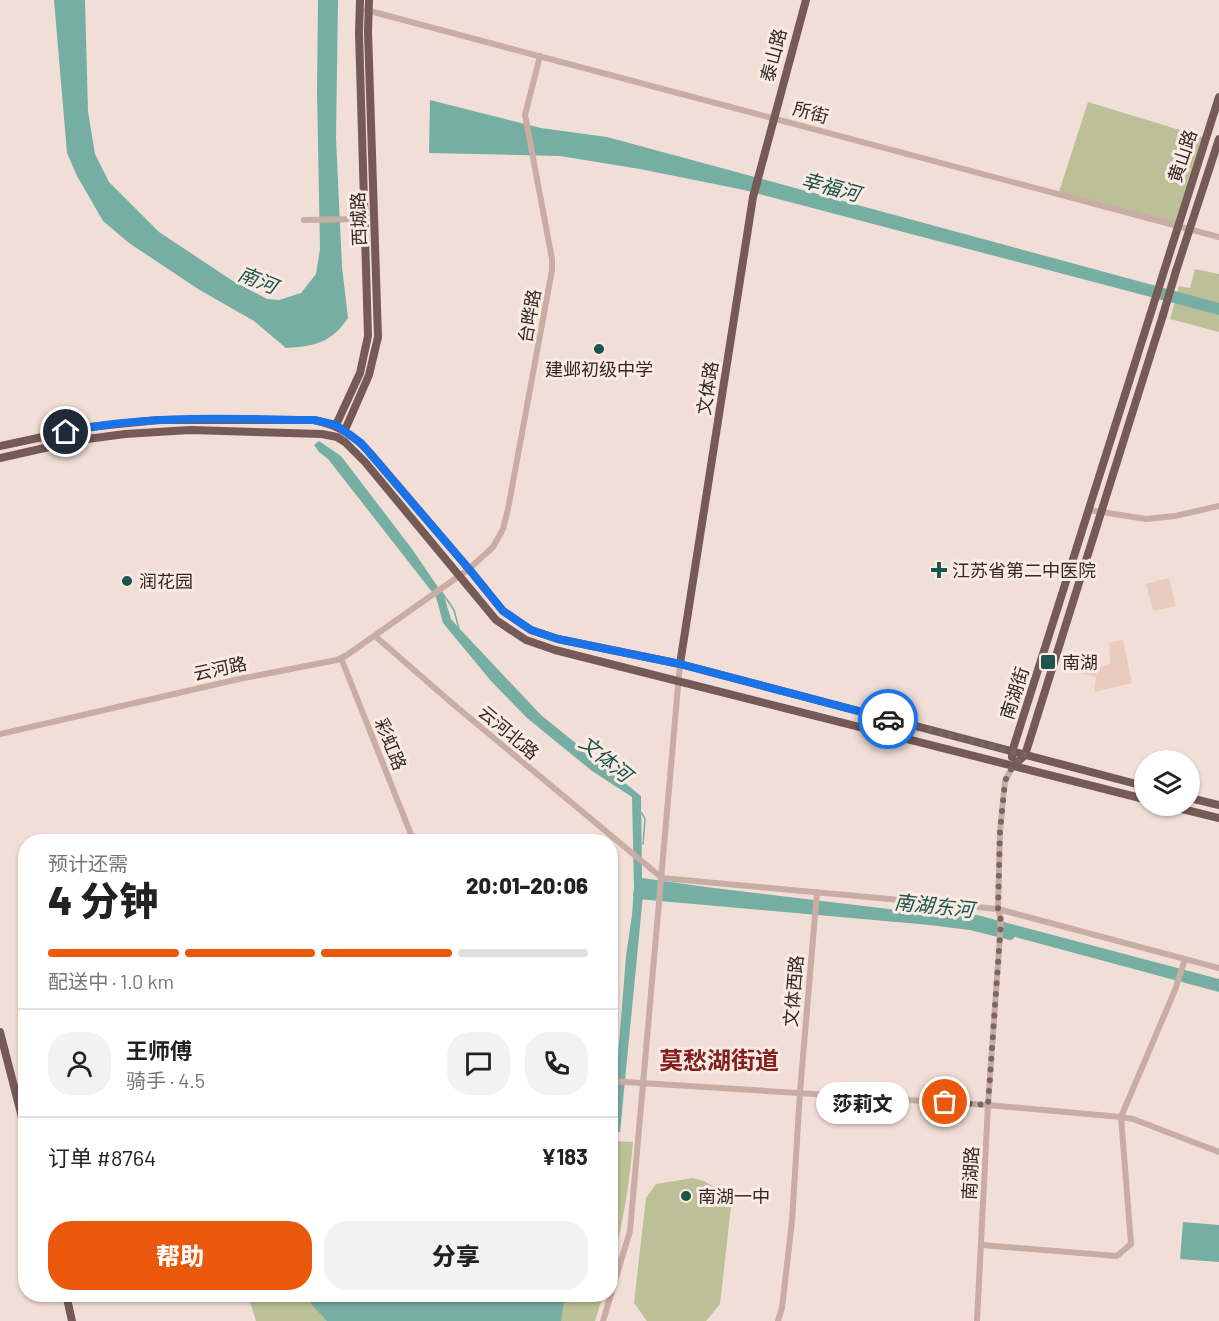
<!DOCTYPE html>
<html lang="zh">
<meta charset="utf-8">
<style>
:root{--surface:#fff;--page:#f2f2f2;--text:#222;--muted:#767676;--line:#e0e0e0;--accent:#ea580c}
body{margin:0;font-family:Barlow,"Noto Sans SC",sans-serif;background:var(--page);color:var(--text);height:100vh;display:flex;flex-direction:column;font-size:22px;white-space:nowrap}
*{box-sizing:border-box;margin:0}
p{font-size:20px;color:var(--muted)}
.icon{flex:none;width:33px;height:33px;fill:none;stroke:currentColor;stroke-width:2;stroke-linecap:round;stroke-linejoin:round}
.map{position:relative;flex:1;overflow:hidden}
.drawer{position:absolute;left:18px;top:834px;width:600px;height:468px;display:flex;flex-direction:column;background:var(--surface);border-radius:24px;box-shadow:0 2px 4px #0004}
.drawer>*{flex:none}
.buttons{position:absolute;left:1134px;top:750px;display:grid;gap:12px}
.buttons a{display:grid;place-items:center;width:66px;height:66px;border-radius:50%;background:var(--surface);box-shadow:0 2px 4px #0004;font-size:30px}
.pin{position:absolute;display:grid;place-items:center;width:51px;height:51px;color:#fff;margin:-26px;border:3px solid #fff;border-radius:50%;box-shadow:0 2px 6px #0007}
.courier{position:absolute;display:grid;place-items:center;width:60px;height:60px;margin:-30px;border:4px solid #1a73e8;border-radius:50%;background:#fff;color:#222;box-shadow:0 2px 8px #0007}
.bubble{position:absolute;height:42px;border-radius:21px;background:var(--surface);box-shadow:0 2px 4px #0004;font-size:20px;font-weight:800;line-height:42px;text-align:center}
.overview em{font-style:normal;font-weight:800}
.overview div{display:flex;flex-direction:column-reverse}
.overview{display:flex;align-items:center;justify-content:space-between;height:102px;padding:0 30px}
h1{font-size:39px;font-weight:800;line-height:45px}
.bar{display:grid;grid-template-columns:repeat(4,1fr);gap:9px 6px;align-content:center;height:72px;padding:0 30px}
.bar i{height:8px;border-radius:4px;background:var(--line)}
.bar .on{background:var(--accent)}
.bar p{grid-column:span 4}
.line{display:flex;align-items:center;gap:15px;padding:0 30px;border-top:2px solid var(--line)}
.line div{flex:1}
.round{display:grid;place-items:center;flex:none;width:63px;height:63px;border-radius:24px;background:var(--page)}
.cta{display:flex;gap:12px;margin-top:auto;padding:12px 30px}
.cta a{flex:1;height:69px;border-radius:24px;background:var(--accent);color:#fff;font-size:24px;font-weight:800;line-height:69px;text-align:center}
.cta a+a{background:var(--page);color:var(--text)}
.map>svg:first-child{display:block}
.green{fill:#bbc097}
.plaza{fill:#e9ccbd}
.water{fill:#76aea4}
.lines{fill:none;stroke-linecap:round;stroke-linejoin:round}
.stream{stroke:#76aea4;stroke-width:1.5}
.river{stroke:#76aea4;stroke-width:10}
.minor{stroke:#c9aca3;stroke-width:6}
.major{stroke:#765a56;stroke-width:8}
.major-bridge{stroke:#765a56;stroke-width:8}
.done{stroke:#766763;stroke-width:6;stroke-dasharray:0 10.8}
.route{stroke:#1a73e8;stroke-width:8}
.poi-dot{fill:#1b554c;stroke:#f9eae3;stroke-width:2}
.labels{text-anchor:middle;dominant-baseline:central;stroke-width:6;stroke-linejoin:round;paint-order:stroke}
.street-label{font-size:18px;fill:#342725;stroke:#f9eae3}
.poi-label{font-size:18px;fill:#342725;stroke:#f9eae3;text-anchor:start}
.water-label{font-size:20px;font-style:italic;fill:#1b554c;stroke:#f9eae3}
.district-label{font-size:24px;font-weight:bold;fill:#83201e;stroke:#f9eae3}
</style>
<div class="map">
<svg width="1219" height="1321" viewBox="0 0 1219 1321">
<rect width="100%" height="100%" fill="#f1dfd7"/>
<path class="green" d="M 1088,102 L 1206,138 L 1177,225 L 1058,195 Z
M 1195,269 L 1219,274 L 1219,332 L 1170,319 L 1179,286 L 1190,288 Z
M 611,1141 L 633,1142 C 629,1187 623,1225 611,1269 Z
M 693,1178 L 704,1181 L 725,1193 L 731,1207 L 720,1304 L 706,1321 L 647,1321 L 634,1303 L 646,1198 L 656,1184 Z
M 248,1295 L 603,1295 L 595,1321 L 256,1321 Z"/>
<path class="plaza" d="M 1169,578 L 1176,606 L 1153,611 L 1146,584 Z
M 1123,640 L 1132,683 L 1094,692 L 1096,677 L 1080,673 L 1084,665 L 1098,668 L 1110,664 L 1109,643 Z"/>
<path class="water" d="M 54,0 L 85,0 L 88,111 L 95,154 L 109,182 L 159,232 L 233,281 L 267,299 L 279,300 L 301,293 L 316,274 L 320,249 L 317,91 L 318,0 L 338,0 L 336,138 L 342,267 L 348,318 C 331,343 315,346 286,348 L 254,321 L 198,289 L 129,243 L 103,221 L 77,176 L 67,153 Z
M 430,100 L 541,128 L 607,137 L 1219,303 L 1219,315 L 744,190 L 640,169 L 560,156 L 429,153 Z
M 319,441 L 341,456 L 412,549 L 444,596 L 451,619 L 458,627 L 541,715 L 641,796 L 642,878 L 706,887 L 947,916 L 977,915 L 1219,979 L 1219,992 L 960,922 L 717,901 L 645,893 L 643,895 L 620,1132 L 612,1132 L 626,956 L 632,915 L 634,888 L 632,797 L 592,771 L 527,718 L 491,681 L 443,623 L 436,597 L 328,459 L 319,452 L 314,445 Z
M 1183,1222 L 1219,1225 L 1219,1262 L 1180,1259 Z
M 561,1295 L 564,1300 L 561,1321 L 327,1321 L 312,1305 L 307,1295 Z"/>
<g class="lines">
<path class="stream" d="M 441,591 L 454,610 L 459,629
M 642,813 L 645,819 L 643,844
M 610,1160 L 614,1157 L 615,1132"/>
<path class="river" d="M 638,894 L 930,920 L 970,925 L 1010,935"/>
<path class="minor" d="M 366,10 L 1219,237
M 304,220 L 365,219
M 1089,510 L 1146,519 L 1175,516 L 1219,506
M 375,636 L 453,704 L 662,878 L 998,909 L 1219,968
M 341,658 L 414,842
M 0,734 L 239,679 L 337,660 L 347,655 L 469,569 L 493,547 L 503,529 L 508,509 L 552,270 L 552,259 L 525,115 L 540,56
M 610,1081 L 988,1105 L 1121,1117 L 1133,1119 L 1219,1152
M 981,1245 L 1117,1256 L 1131,1244 L 1121,1117 L 1175,990 L 1185,959
M 603,1321 L 630,1231 L 680,664
M 778,1321 L 782,1308 L 792,1221 L 800,1092 L 817,892
M 977,1321 L 988,1105 L 1001,921 L 998,909 L 1000,831 L 1005,781 L 1013,766"/>
<path class="major" d="M 1176,271 L 1219,139
M 336,425 L 360,373 L 368,336 L 359,33 L 360,0
M 345,430 L 369,375 L 378,337 L 368,32 L 369,0
M 0,446 L 89,427 L 158,420 L 314,420 C 338,425 354,435 370,453 L 469,569 L 503,611 L 531,630 L 558,639 L 680,664 L 1144,786
M 0,458 L 80,440 L 125,434 L 190,430 L 322,434 L 337,437 L 345,442 L 365,462 L 496,620 L 526,640 L 555,650 L 1144,799
M 680,664 L 753,197 L 806,0
M 1012,757 L 1012,752 C 1082,534 1148,315 1219,97
M 1013,766 L 1025,755 L 1163,315
M 1190,798 L 1219,805
M 1170,806 L 1219,818
M 0,1032 L 26,1133
M 66,1294 L 72,1321"/>
<path class="major-bridge" d="M 1163,315 L 1176,271"/>
</g>
<g class="lines">
<path class="done" d="M 888,719 L 1025,755 L 1013,766 L 1005,781 L 1000,831 L 998,909 L 1001,921 L 988,1105 L 945,1102"/>
<path class="route" d="M 66,432 C 147,414 232,419 314,420 L 336,425 L 361,443 L 469,569 L 503,611 L 531,630 L 558,639 L 680,664 L 888,719"/>
</g>
<g class="poi-dot">
<circle cx="599" cy="349" r="6"/>
<path d="M936 561h6v6h6v6h-6v6h-6v-6h-6v-6h6z"/>
<circle cx="127" cy="581" r="6"/>
<rect x="1040" y="654" width="16" height="16" rx="3"/>
<circle cx="686" cy="1196" r="6"/>
</g>
<g class="labels">
<g class="street-label">
<text transform="translate(773 55) rotate(-75)">泰山路</text>
<text transform="translate(811 112) rotate(15)">所街</text>
<text transform="translate(1182 156) rotate(-72)">黄山路</text>
<text transform="translate(358 219) rotate(-92)">西城路</text>
<text transform="translate(529 316) rotate(-80)">台晔路</text>
<text transform="translate(707 388) rotate(-81)">文体路</text>
<text transform="translate(220 668) rotate(-12)">云河路</text>
<text transform="translate(1014 693) rotate(-72)">南湖街</text>
<text transform="translate(509 732) rotate(40)">云河北路</text>
<text transform="translate(391 744) rotate(68)">彩虹路</text>
<text transform="translate(793 991) rotate(-85)">文体西路</text>
<text transform="translate(970 1173) rotate(-87)">南湖路</text>
</g>
<g class="poi-label">
<text x="599" y="369" text-anchor="middle">建邺初级中学</text>
<text x="952" y="570">江苏省第二中医院</text>
<text x="139" y="581">润花园</text>
<text x="1062" y="662">南湖</text>
<text x="698" y="1196">南湖一中</text>
</g>
<g class="water-label">
<text transform="translate(831 186) rotate(15)">幸福河</text>
<text transform="translate(258 279) rotate(22)">南河</text>
<text transform="translate(606 758) rotate(39)">文体河</text>
<text transform="translate(934 905) rotate(6)">南湖东河</text>
</g>
<g class="district-label">
<text x="719" y="1059">莫愁湖街道</text>
</g>
</g>
</svg>
<div class="buttons">
<a><svg class="icon" aria-label="layers" viewBox="0 0 24 24"><path d="M12 4l9 5-9 5-9-5zM3 14l9 5 9-5"/></svg></a>
</div>
<div class="pin" style="left:945px;top:1102px;background:#ea580c"><svg class="icon" aria-label="bag" viewBox="0 0 24 24"><path d="M5 8h14l-1 12H6zM9 8a3 3 0 0 1 6 0"/></svg></div>
<div class="pin" style="left:66px;top:432px;background:#1f2937"><svg class="icon" aria-label="home" viewBox="0 0 24 24"><path d="M3 11l9-7 9 7M6 9v11h12V9"/></svg></div>
<div class="courier" style="left:888px;top:719px"><svg class="icon" aria-label="car" viewBox="0 0 24 24"><path d="M5 17H2v-5l4-1 3-4h7l3 4 3 1v5h-3M9 17h6M6 11h13"/><circle cx="7" cy="17" r="2"/><circle cx="17" cy="17" r="2"/></svg></div>
<div class="bubble" style="left:816px;top:1082px;width:93px">莎莉文</div>
<section class="drawer">
<div class="overview"><div><h1>4 分钟</h1><p>预计还需</p></div><em>20:01–20:06</em></div>
<div class="bar"><i class="on"></i><i class="on"></i><i class="on"></i><i></i><p>配送中 · 1.0 km</p></div>
<div class="line" style="height:108px"><a class="round"><svg class="icon" aria-label="person" viewBox="0 0 24 24"><circle cx="12" cy="8" r="4"/><path d="M4 21q1-7 8-7t8 7"/></svg></a><div><b>王师傅</b><p>骑手 · 4.5</p></div><a class="round"><svg class="icon" aria-label="chat" viewBox="0 0 24 24"><path d="M4 5h16v11H9l-5 4z"/></svg></a><a class="round"><svg class="icon" aria-label="phone" viewBox="0 0 24 24"><path d="M5 4h4l2 5-3 2q2 4 5 5l2-3 5 2v4C11 20 4 13 5 4z"/></svg></a></div>
<div class="line" style="height:78px"><div>订单 #8764</div><b>¥183</b></div>
<div class="cta"><a>帮助</a><a>分享</a></div>
</section>
</div>
